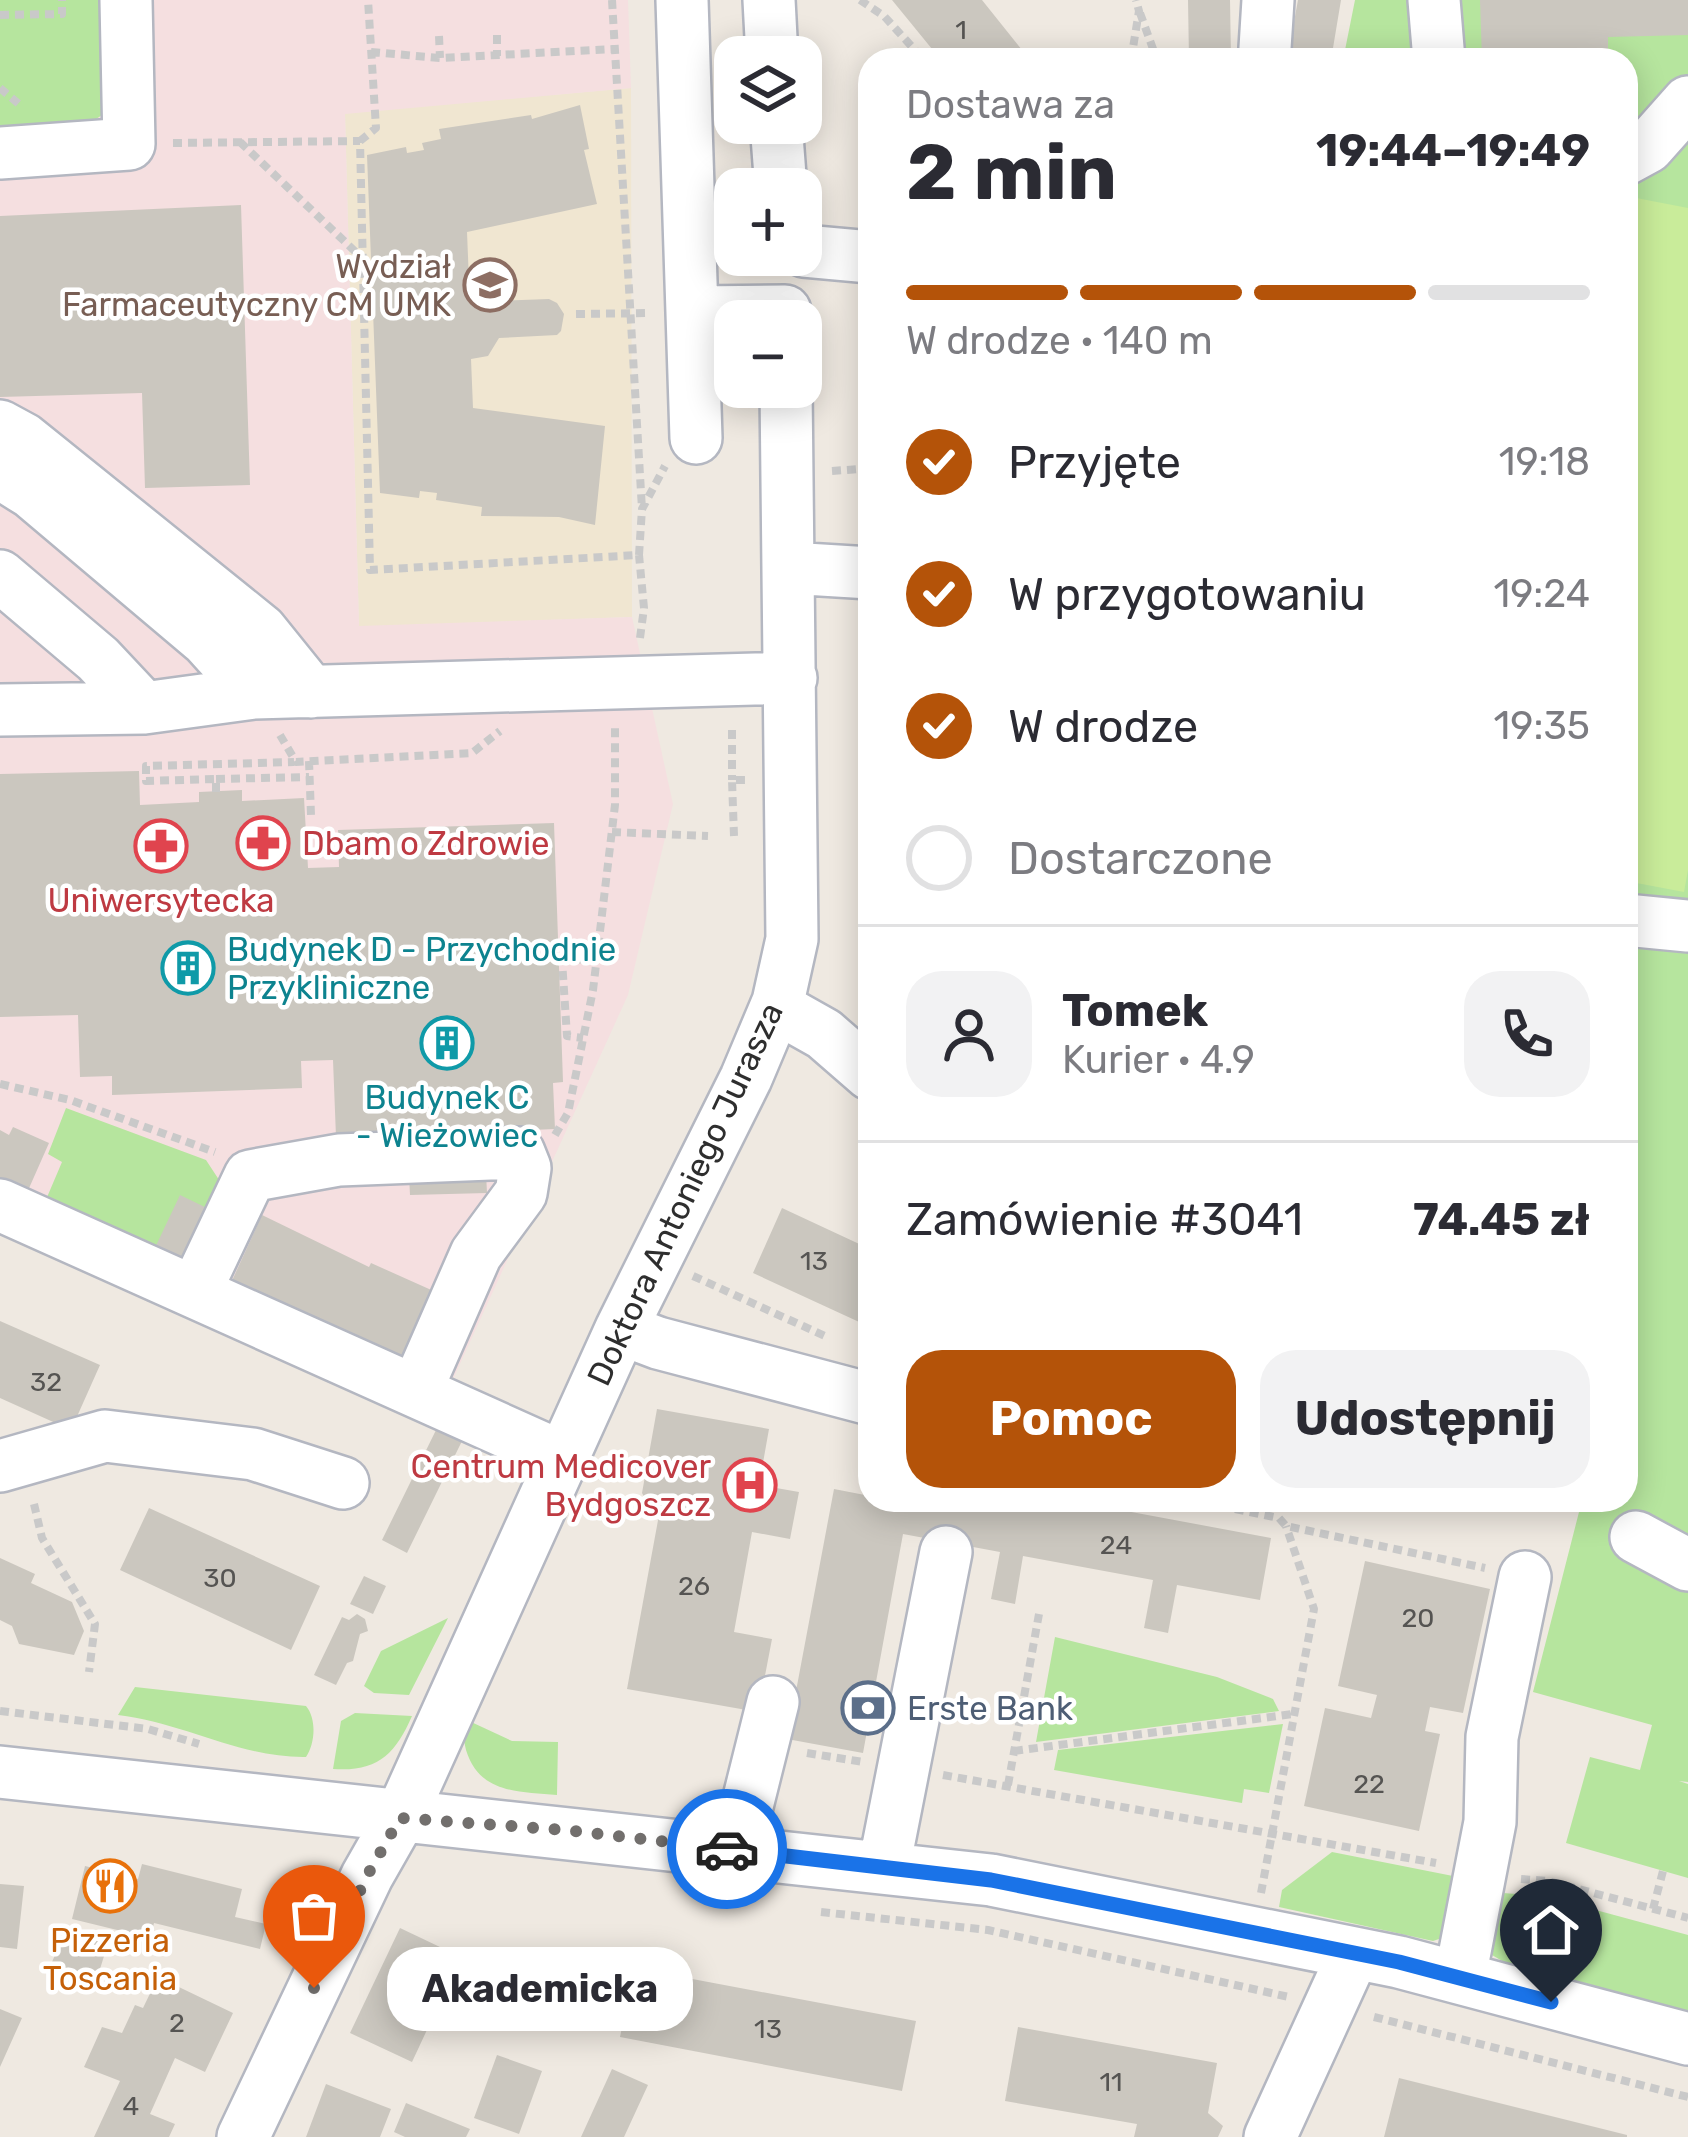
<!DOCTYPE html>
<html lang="pl">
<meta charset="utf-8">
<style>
:root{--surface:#fff;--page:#f2f2f3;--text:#2b2b33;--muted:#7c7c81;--line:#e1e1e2;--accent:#b45309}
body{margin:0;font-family:Rubik,sans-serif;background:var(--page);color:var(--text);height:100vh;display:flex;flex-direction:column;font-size:45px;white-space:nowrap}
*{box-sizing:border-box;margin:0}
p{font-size:39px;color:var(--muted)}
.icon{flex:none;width:66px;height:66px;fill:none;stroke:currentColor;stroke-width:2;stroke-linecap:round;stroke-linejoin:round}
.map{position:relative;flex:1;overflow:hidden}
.details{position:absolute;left:858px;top:48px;width:780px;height:1464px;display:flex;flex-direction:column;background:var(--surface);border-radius:36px;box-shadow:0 6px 30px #0003}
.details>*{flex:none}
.fabs{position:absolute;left:714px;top:36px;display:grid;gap:24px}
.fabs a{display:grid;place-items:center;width:108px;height:108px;border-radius:24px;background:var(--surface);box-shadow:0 6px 30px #0003;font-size:60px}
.pin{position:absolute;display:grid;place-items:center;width:102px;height:102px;color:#fff;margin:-123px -51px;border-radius:50% 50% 50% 0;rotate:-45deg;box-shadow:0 0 12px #0007}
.pin .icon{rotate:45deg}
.courier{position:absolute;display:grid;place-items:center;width:120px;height:120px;margin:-60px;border:9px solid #1a73e8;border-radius:50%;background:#fff;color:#222;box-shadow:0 3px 15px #0007}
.bubble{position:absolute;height:84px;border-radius:36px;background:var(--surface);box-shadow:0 6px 30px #0003;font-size:39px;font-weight:700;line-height:84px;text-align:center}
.overview em{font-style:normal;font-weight:700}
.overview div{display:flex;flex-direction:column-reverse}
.overview{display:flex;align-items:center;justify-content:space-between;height:204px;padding:0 48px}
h1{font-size:78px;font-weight:700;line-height:90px}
.bar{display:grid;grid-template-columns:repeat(4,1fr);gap:18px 12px;align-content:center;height:144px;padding:0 48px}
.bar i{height:15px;border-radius:9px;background:var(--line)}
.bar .selected{background:var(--accent)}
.bar p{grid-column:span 4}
.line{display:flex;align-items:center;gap:30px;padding:0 48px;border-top:3px solid var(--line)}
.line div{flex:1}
.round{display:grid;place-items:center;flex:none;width:126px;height:126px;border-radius:36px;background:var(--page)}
ol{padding:0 48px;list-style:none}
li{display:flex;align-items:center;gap:36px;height:132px}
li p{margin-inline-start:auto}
li .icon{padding:12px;border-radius:50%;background:var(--accent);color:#fff;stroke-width:4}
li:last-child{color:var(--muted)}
li i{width:66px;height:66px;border:6px solid var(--line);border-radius:50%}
.primary-button{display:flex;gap:24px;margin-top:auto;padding:24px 48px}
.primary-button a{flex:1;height:138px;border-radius:36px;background:var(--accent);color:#fff;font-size:48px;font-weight:700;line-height:138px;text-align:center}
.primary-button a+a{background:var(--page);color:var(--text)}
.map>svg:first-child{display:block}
.education{fill:#f0e6d1}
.medical{fill:#f5dfe0}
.green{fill:#b6e59e}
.pitch{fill:#c9ec9a}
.building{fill:#cbc7bf}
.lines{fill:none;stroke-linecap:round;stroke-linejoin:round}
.minor-casing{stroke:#b4b7c1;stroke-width:56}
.path{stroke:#c9c9c9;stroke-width:8;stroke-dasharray:9 6;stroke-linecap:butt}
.minor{stroke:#fff;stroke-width:51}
.done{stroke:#726f6d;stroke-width:12;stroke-dasharray:0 21.6}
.route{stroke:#1a73e8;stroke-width:15}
.labels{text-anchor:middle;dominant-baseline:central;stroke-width:9;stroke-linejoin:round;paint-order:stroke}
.number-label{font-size:27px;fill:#555452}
.education-label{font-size:33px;fill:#785e54;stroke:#fff;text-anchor:end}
.health-label{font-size:33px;fill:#be3a42;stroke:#fff;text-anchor:start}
.culture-label{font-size:33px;fill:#0d838f;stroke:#fff;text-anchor:start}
.street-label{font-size:33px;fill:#2e2e2e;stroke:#fff}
.service-label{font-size:33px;fill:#4e5e75;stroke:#fff;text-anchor:start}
.food-label{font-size:33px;fill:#c56008;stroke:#fff}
</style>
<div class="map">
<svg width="1688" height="2137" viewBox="0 0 1688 2137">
<rect width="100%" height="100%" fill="#efe9e1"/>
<path class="education" d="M 631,88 L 632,617 L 359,627 L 345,113 Z"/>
<path class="medical" d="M 0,0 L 628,0 L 631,88 L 345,114 L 359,626 L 632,617 L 673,804 L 628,995 L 434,1421 L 0,1220 Z"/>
<path class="green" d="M 0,0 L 112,0 L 108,110 C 77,138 41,134 0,137 Z
M 1355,0 L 1688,0 L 1688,1782 L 1679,1781 L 1688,1784 L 1688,1878 L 1566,1843 L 1590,1757 L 1640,1770 L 1652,1725 L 1533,1692 L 1579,1512 L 1538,1500 L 1626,1500 L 1626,60 L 1343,60 Z
M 66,1108 L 206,1160 L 225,1189 L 180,1271 L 42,1209 L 62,1162 L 48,1154 Z
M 448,1618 L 409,1695 L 374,1693 L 364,1686 L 381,1651 Z
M 1055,1637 L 1217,1677 L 1273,1699 L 1279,1711 L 1036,1742 Z
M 135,1687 L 306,1706 C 317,1719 315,1744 306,1757 C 240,1758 182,1722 118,1715 Z
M 355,1713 L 412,1716 C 395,1755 377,1772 333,1769 L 341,1721 Z
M 469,1721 L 512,1741 L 558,1742 L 557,1795 C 518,1792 479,1793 466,1750 C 463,1737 462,1732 469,1721 Z
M 1283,1724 L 1269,1793 L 1244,1789 L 1242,1803 L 1054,1770 L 1058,1750 Z
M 1332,1852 L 1458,1877 L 1442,1938 L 1433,1941 L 1279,1907 L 1282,1890 Z
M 1490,1892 L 1544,1896 L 1688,1935 L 1688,2011 L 1504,1962 L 1485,1951 Z"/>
<path class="pitch" d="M 1626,196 L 1688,208 L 1688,870 L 1684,892 L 1626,881 Z"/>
<path class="building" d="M 892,0 L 982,0 L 1030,60 L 941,60 Z
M 1188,0 L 1230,0 L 1231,60 L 1189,60 Z
M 1298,0 L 1341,0 L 1331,60 L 1287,60 Z
M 1480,0 L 1688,0 L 1688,35 L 1608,37 L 1608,60 L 1482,60 Z
M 580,105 L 589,149 L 584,150 L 597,204 L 467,232 L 469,281 L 484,281 L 496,291 L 498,301 L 549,299 L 557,303 L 564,314 L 561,331 L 557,335 L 499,338 L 488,356 L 471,359 L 473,408 L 605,426 L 595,525 L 559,517 L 481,516 L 482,507 L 436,500 L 437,493 L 420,491 L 419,498 L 380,493 L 367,155 L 406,147 L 407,153 L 424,150 L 422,143 L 441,139 L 439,129 L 531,115 L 532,119 Z
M 241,205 L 250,485 L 145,488 L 142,393 L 0,397 L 0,216 Z
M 139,771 L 140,805 L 199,802 L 199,792 L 242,790 L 242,801 L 304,798 L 308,868 L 339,867 L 338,830 L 554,823 L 563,1082 L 553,1083 L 555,1129 L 484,1132 L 487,1193 L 410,1195 L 407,1135 L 336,1137 L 333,1060 L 301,1061 L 302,1088 L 112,1095 L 112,1076 L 80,1077 L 78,1015 L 0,1017 L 0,774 Z
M 13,1127 L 49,1143 L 26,1195 L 0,1182 L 0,1130 L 9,1135 Z
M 180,1195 L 209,1209 L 182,1267 L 152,1254 Z
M 782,1208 L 870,1249 L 870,1327 L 753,1273 Z
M 262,1215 L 369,1267 L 371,1263 L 438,1293 L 406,1365 L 230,1285 Z
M 0,1321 L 100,1365 L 71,1430 L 0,1398 Z
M 657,1409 L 769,1429 L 759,1485 L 799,1492 L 790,1539 L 752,1532 L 734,1632 L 772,1639 L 758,1712 L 627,1689 L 661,1504 L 647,1502 L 642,1493 Z
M 437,1428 L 462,1441 L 407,1553 L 382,1540 Z
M 834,1489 L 870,1496 L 870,1500 L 1067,1500 L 1271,1538 L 1260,1600 L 1177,1585 L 1168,1633 L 1144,1628 L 1153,1580 L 1023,1556 L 1015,1604 L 991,1599 L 1000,1552 L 903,1534 L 863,1753 L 787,1739 Z
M 149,1508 L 320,1586 L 291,1650 L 120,1570 Z
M 0,1558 L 35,1574 L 31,1583 L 72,1602 L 84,1631 L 74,1655 L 19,1644 L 12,1626 L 0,1620 Z
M 1365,1561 L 1490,1589 L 1463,1713 L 1430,1707 L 1425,1731 L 1440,1734 L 1419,1831 L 1304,1806 L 1325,1708 L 1371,1718 L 1377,1695 L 1338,1686 Z
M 364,1576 L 386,1586 L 373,1614 L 350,1604 Z
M 357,1614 L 365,1619 L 368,1631 L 360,1634 L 353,1661 L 347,1663 L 336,1685 L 314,1675 L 342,1617 L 349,1620 Z
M 142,1864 L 242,1889 L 235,1917 L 266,1924 L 260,1949 L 154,1923 L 150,1938 L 72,1919 L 85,1866 L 138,1879 Z
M 0,1884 L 24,1886 L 17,1949 L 0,1947 Z
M 67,1927 L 109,1940 L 96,1982 L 49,1969 Z
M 400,1928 L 461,1957 L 412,2062 L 350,2033 Z
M 634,1968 L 916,2021 L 902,2091 L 620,2037 Z
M 158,1977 L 233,2013 L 205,2072 L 175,2058 L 150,2114 L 175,2124 L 169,2137 L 94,2137 L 120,2081 L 84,2067 L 102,2027 L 122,2033 L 135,2005 L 143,2008 Z
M 0,2009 L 22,2018 L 0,2067 Z
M 1018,2027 L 1217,2063 L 1208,2113 L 1223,2126 L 1218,2137 L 1134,2137 L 1137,2124 L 1005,2101 Z
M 497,2055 L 542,2071 L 519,2134 L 474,2118 Z
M 612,2069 L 648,2085 L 624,2137 L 581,2137 Z
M 1399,2078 L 1627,2135 L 1627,2137 L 1384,2137 Z
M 326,2084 L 391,2109 L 380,2137 L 306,2137 Z
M 406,2103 L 470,2129 L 466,2137 L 405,2137 L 394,2132 Z"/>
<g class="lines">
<g class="minor-casing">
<path id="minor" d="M 682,0 L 696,438
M 769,0 L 772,57
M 1434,0 L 1439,60
M 1265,48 L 1268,0
M 776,123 L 781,189
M 0,153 L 129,144 L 126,0
M 1626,159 L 1648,147 L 1688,102
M 804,251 L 870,257
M 694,312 L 785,311
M 0,426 L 24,439 L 261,630 L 311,692
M 0,473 L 32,493 L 206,640 L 254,693
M 789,568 L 870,573
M 0,576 L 98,659 L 144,708
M 0,710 L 144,708 L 254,693 L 791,678
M 1626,920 L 1688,926
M 776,1007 L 824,1034 L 870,1074
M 0,1205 L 564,1458
M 195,1292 L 250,1176 L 339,1160 L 519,1153 L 525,1168 L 521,1193 L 476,1254 L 416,1391
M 621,1329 L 658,1343 L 870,1399
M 0,1466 L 105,1436 L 253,1454 L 343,1483
M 1636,1537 L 1688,1565
M 0,1772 L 991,1880 L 1399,1962 L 1688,2039
M 736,1850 L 773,1702
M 884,1867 L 946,1552
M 1460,1977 L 1490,1822 L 1492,1737 L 1525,1577
M 243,2137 L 367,1876 L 400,1818 L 621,1329 L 746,1078 L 778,1002 L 792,939 L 786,387
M 1270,2137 L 1354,1953"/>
</g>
<path class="path" d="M 612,0 L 642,509
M 860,0 L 884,16 L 924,60
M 1140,13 L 1157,60
M 0,15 L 62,14 L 62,0
M 497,35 L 497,56
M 439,36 L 440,58
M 371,52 L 440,58 L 614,49
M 1131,60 L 1139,11 L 1136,0
M 0,88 L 20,105
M 360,141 L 376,128 L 368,0
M 240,142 L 362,258
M 173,143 L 360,141 L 370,570 L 639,555 L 644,608 L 640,638
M 576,314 L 651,313
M 832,471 L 860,469 L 870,483
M 639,555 L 642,509 L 665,466
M 732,730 L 732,780
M 280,735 L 296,762 L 472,753 L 500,731
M 309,761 L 311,815
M 216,779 L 309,777
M 216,792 L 216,779 L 146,781 L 146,766 L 294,762
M 612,832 L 708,836
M 734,836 L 732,780 L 746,780
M 558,960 L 562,960 L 567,1036 L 583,1038
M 562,960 L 596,959
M 0,1084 L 70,1100 L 215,1152
M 555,1135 L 568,1113 L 593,990 L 615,805 L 615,725
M 693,1276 L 827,1337
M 1191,1500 L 1279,1518 L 1286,1526 L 1485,1568
M 34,1504 L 42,1538 L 95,1624 L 89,1672
M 0,1711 L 148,1729 L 199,1744
M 1014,1751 L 1293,1714
M 807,1753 L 863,1762
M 943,1775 L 1436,1863
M 1008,1785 L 1039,1614
M 1521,1879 L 1548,1881 L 1688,1918
M 1261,1893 L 1314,1609 L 1286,1526
M 1653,1909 L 1663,1871
M 821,1912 L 988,1930 L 1289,1997
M 1374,2017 L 1688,2097"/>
<use href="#minor" class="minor"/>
</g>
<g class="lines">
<path class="done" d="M 314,1988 L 367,1876 L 400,1818 L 565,1830 L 727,1849"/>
<path class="route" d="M 727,1849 L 991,1880 L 1399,1962 L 1551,2002"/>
</g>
<defs>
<g id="university-ring" transform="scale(2.7)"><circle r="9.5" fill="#fff" stroke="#8d6e63" stroke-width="1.5"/><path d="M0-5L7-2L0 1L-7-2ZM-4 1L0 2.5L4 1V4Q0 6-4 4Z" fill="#8d6e63"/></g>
<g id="pharmacy-ring" transform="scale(2.7)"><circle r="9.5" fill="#fff" stroke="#e0444e" stroke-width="1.5"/><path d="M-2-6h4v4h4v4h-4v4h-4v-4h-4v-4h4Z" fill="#e0444e"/></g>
<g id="building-ring" transform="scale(2.7)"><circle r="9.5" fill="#fff" stroke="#0f9aa8" stroke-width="1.5"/><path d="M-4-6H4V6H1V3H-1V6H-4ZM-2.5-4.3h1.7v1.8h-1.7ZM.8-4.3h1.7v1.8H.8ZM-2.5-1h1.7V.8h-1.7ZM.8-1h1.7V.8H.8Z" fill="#0f9aa8"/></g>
<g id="hospital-ring" transform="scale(2.7)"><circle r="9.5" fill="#fff" stroke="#e0444e" stroke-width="1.5"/><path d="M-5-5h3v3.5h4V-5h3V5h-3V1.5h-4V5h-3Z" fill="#e0444e"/></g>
<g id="bank-ring" transform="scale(2.7)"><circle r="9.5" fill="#fff" stroke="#5c6f8a" stroke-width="1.5"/><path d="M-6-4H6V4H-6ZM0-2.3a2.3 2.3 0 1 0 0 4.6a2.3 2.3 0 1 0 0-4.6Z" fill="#5c6f8a"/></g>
<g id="restaurant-ring" transform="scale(2.7)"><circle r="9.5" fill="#fff" stroke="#e8710a" stroke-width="1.5"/><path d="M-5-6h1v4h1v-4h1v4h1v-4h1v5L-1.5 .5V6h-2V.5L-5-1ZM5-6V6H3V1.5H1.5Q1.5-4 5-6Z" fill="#e8710a"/></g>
</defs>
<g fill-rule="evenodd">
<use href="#university-ring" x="490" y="285"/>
<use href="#pharmacy-ring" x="263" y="843"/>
<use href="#pharmacy-ring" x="161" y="846"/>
<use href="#building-ring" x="188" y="968"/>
<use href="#building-ring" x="447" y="1043"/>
<use href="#hospital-ring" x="750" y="1485"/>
<use href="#bank-ring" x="868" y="1708"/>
<use href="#restaurant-ring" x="110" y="1886"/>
</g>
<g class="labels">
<g class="number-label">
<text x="961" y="30">1</text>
<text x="814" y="1261">13</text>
<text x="46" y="1382">32</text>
<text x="1116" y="1545">24</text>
<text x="220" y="1578">30</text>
<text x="694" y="1586">26</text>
<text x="1418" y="1618">20</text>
<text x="1369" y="1784">22</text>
<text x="177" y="2023">2</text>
<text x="768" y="2029">13</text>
<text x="1111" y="2082">11</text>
<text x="131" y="2106">4</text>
</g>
<g class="education-label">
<text x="451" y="266">Wydział<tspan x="451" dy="38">Farmaceutyczny CM UMK</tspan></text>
</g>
<g class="health-label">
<text x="302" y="843">Dbam o Zdrowie</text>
<text x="161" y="900" text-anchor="middle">Uniwersytecka</text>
<text x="711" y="1466" text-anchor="end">Centrum Medicover<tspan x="711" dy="38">Bydgoszcz</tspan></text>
</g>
<g class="culture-label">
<text x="227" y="949">Budynek D - Przychodnie<tspan x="227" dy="38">Przykliniczne</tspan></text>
<text x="447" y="1097" text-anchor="middle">Budynek C<tspan x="447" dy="38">- Wieżowiec</tspan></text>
</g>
<g class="street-label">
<text transform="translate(685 1194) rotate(-65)">Doktora Antoniego Jurasza</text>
</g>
<g class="service-label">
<text x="907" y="1708">Erste Bank</text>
</g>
<g class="food-label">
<text x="110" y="1940">Pizzeria<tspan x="110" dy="38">Toscania</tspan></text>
</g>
</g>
</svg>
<div class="fabs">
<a><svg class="icon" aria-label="layers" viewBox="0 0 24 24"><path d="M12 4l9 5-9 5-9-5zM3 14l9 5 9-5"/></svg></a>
<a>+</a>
<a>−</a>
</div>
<div class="pin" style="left:314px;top:1988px;background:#ea580c"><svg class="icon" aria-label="bag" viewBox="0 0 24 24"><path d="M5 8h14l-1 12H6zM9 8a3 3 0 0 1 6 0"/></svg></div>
<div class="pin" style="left:1551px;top:2002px;background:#1f2937"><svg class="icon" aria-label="home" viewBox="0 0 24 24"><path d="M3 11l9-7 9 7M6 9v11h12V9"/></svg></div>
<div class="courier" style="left:727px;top:1849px"><svg class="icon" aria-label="car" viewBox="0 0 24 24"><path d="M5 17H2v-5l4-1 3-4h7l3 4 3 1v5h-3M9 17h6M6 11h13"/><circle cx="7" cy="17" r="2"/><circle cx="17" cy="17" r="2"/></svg></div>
<div class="bubble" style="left:387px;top:1947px;width:306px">Akademicka</div>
<section class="details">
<div class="overview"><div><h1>2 min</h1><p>Dostawa za</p></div><em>19:44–19:49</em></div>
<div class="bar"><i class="selected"></i><i class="selected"></i><i class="selected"></i><i></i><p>W drodze · 140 m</p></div>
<ol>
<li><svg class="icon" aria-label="check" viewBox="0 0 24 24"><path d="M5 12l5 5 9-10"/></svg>Przyjęte<p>19:18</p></li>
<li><svg class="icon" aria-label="check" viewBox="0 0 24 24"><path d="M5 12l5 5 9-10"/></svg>W przygotowaniu<p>19:24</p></li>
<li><svg class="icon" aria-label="check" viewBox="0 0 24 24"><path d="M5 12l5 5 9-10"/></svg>W drodze<p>19:35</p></li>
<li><i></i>Dostarczone</li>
</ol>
<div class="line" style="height:216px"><a class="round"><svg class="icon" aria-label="person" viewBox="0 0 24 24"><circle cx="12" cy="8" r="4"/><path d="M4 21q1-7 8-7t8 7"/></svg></a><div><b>Tomek</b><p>Kurier · 4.9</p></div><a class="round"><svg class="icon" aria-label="phone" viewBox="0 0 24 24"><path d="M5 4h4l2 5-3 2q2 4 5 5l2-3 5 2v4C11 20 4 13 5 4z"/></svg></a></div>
<div class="line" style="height:156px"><div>Zamówienie #3041</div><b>74.45 zł</b></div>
<div class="primary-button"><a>Pomoc</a><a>Udostępnij</a></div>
</section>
</div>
